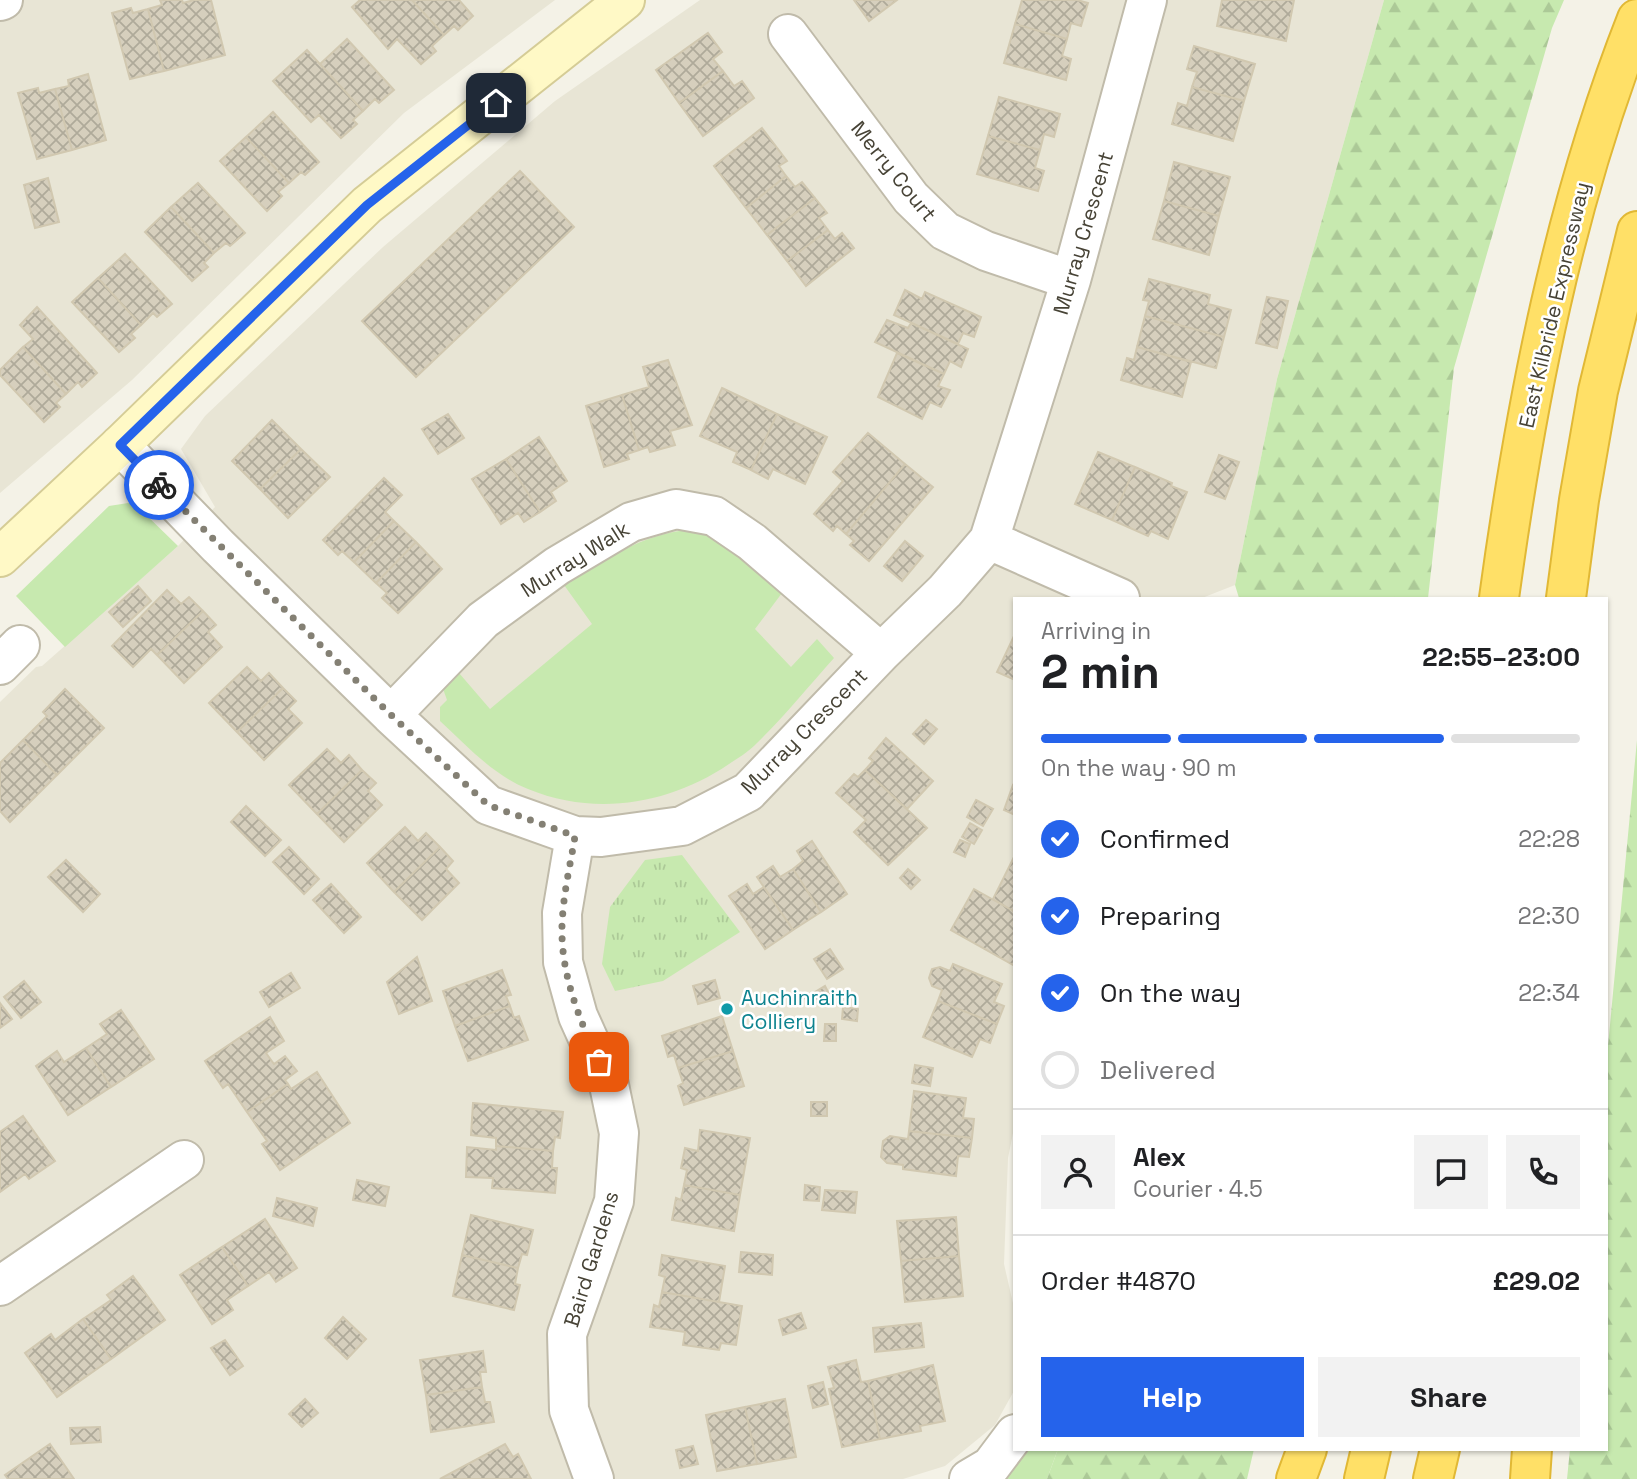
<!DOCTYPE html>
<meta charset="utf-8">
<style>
:root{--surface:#fff;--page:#f2f2f2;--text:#202124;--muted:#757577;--line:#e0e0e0;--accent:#2563eb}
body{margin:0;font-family:"Space Grotesk",sans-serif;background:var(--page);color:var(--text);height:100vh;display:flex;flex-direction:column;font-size:26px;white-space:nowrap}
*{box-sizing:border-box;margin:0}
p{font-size:23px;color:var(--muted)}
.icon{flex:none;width:38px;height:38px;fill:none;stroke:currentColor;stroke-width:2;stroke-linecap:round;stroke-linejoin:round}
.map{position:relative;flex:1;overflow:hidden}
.side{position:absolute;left:1013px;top:597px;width:595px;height:854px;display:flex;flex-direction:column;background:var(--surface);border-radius:0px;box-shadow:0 2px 5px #0004}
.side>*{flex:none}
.pin{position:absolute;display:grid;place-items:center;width:60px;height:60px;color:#fff;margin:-30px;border-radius:14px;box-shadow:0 4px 10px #0006}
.courier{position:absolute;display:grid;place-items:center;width:70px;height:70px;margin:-35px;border:5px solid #2563eb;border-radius:50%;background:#fff;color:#222;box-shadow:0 2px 9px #0007}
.headline em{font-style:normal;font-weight:700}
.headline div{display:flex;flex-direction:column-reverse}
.headline{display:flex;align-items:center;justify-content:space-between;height:119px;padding:0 28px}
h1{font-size:46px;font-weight:700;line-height:52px}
.bar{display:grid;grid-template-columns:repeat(4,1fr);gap:10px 7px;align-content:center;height:84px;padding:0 28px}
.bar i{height:9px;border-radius:5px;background:var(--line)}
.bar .selected{background:var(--accent)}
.bar p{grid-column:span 4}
.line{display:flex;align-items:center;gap:18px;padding:0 28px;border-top:2px solid var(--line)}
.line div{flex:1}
.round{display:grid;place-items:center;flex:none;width:74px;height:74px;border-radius:0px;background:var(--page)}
ol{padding:0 28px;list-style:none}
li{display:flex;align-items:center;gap:21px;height:77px}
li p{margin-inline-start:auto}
li .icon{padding:7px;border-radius:50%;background:var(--accent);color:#fff;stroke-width:4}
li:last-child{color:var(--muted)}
li i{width:38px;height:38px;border:4px solid var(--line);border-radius:50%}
.primary-button{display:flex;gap:14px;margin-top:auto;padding:14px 28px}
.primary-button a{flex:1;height:80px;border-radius:0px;background:var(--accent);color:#fff;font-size:28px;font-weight:700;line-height:80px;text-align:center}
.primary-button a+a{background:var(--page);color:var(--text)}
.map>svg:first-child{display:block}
.residential{fill:#e8e5d5}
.green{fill:#c7e9af}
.forest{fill:url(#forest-firs)}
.park{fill:url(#park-tufts)}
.building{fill:url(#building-cross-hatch);stroke:#d1c8b0;stroke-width:2}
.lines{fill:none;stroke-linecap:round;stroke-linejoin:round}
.street-casing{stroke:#c0bbaa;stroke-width:42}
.secondary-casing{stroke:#d5cc96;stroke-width:42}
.highway-casing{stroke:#e1b835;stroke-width:42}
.street{stroke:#fff;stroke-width:38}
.secondary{stroke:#fff9c6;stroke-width:38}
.highway{stroke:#ffe067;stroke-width:38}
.done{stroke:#848074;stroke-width:7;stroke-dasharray:0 12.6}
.route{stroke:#2563eb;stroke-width:9}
.culture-dot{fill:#0f9aa8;stroke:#fff;stroke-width:2.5}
.labels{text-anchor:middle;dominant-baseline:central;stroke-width:5;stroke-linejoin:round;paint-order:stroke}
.street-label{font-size:21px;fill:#474336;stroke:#fff}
.culture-label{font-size:21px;fill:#0d838f;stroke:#fff;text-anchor:start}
</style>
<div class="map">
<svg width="1637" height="1479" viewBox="0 0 1637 1479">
<defs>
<pattern id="forest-firs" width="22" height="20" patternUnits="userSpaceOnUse" patternTransform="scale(1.75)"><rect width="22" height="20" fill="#c7e9af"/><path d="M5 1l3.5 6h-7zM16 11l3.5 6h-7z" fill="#acc997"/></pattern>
<pattern id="park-tufts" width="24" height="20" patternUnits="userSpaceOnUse" patternTransform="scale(1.75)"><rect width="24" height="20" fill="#c7e9af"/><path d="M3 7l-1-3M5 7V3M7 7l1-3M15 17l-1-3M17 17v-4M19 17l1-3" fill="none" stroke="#acc997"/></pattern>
<pattern id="building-cross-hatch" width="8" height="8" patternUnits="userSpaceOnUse" patternTransform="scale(1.75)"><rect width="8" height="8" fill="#d6cfbd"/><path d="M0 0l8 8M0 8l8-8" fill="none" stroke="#afaa9a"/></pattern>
</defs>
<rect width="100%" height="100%" fill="#f4f2e7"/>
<path class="residential" d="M 0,0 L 555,0 L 404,113 L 132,380 L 0,493 Z
M 700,0 L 1384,0 L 1277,379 L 1235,585 L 1202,598 L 1015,598 L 1015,1123 L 1008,1158 L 1004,1264 L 1015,1312 L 1015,1389 L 995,1425 L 945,1466 L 903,1479 L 0,1479 L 0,702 L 36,667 L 42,666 L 178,546 L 215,507 L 181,449 L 205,416 L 383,247 L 555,101 Z"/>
<path class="green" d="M 128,503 L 137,506 L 178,546 L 65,647 L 16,596 L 109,506 Z
M 688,530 L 709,532 L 724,541 L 782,593 L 755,629 L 791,667 L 817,639 L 834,658 C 808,687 783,718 755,745 C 748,752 738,758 729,764 C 670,804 596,817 528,789 C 493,775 467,746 440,721 L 440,707 L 447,700 L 442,686 L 459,673 L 490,709 L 592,624 L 564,585 C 604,561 641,534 688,530 Z
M 1030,1449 L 1058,1449 L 1047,1479 L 1004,1479 Z"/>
<path class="forest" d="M 1384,0 L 1564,0 L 1552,28 L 1454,368 L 1428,598 L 1239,598 L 1235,585 L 1277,379 Z
M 1637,740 L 1637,1479 L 1567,1479 L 1570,1449 L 1606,1449 L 1606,1067 Z
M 1058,1449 L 1254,1449 L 1247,1479 L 1047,1479 Z"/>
<path class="park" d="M 682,855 L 740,932 L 663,981 L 615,991 L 602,964 L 610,907 L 645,860 Z"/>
<path class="building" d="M 160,0 L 182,0 L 183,3 L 194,0 L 211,0 L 225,55 L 164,71 L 148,9 L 162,5 Z
M 360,0 L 412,0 L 444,35 L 432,46 L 436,51 L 421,64 L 397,39 L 388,49 L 352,7 Z
M 412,0 L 459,0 L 473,16 L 458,30 L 454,26 L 444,35 Z
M 854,0 L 897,0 L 869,21 Z
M 1022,0 L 1077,0 L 1088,3 L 1081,26 L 1071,23 L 1067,39 L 1015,24 Z
M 1222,0 L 1294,0 L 1286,41 L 1217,26 Z
M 131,8 L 133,13 L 148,9 L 164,71 L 130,79 L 112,13 Z
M 1015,24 L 1067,39 L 1062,56 L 1071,59 L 1066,80 L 1004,63 Z
M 708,33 L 722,52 L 713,59 L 723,71 L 679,103 L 656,70 Z
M 347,39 L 394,90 L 379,103 L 375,99 L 363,111 L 320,64 Z
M 1194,46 L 1255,64 L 1244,101 L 1192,87 L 1197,72 L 1187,69 Z
M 307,50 L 363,111 L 353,120 L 357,124 L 341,138 L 319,115 L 311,122 L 273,81 Z
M 723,71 L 734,86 L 742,81 L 754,98 L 703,136 L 679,103 Z
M 88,74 L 106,140 L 72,150 L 55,89 L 69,86 L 68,80 Z
M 1192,87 L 1244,101 L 1233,141 L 1172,124 L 1178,103 L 1187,106 Z
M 38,88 L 39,93 L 55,89 L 72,150 L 37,159 L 18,93 Z
M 999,97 L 1060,114 L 1054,137 L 1044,134 L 1040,150 L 988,136 Z
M 273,112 L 319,162 L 305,175 L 301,172 L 289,183 L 246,137 Z
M 762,128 L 787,161 L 779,166 L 786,176 L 746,208 L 714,166 Z
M 988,136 L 1040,150 L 1035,168 L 1044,171 L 1038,191 L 977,174 Z
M 246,137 L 289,183 L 278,192 L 282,196 L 267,211 L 220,161 Z
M 1174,162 L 1230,177 L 1219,216 L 1164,201 Z
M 520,171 L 574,227 L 416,377 L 362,321 Z
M 786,176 L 795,187 L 802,182 L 815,198 L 767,235 L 746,208 Z
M 48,178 L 59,222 L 35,228 L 24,185 Z
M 198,183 L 245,233 L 230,246 L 226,243 L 214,253 L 171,207 Z
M 815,198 L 827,213 L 819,218 L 828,230 L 787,261 L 767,235 Z
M 1164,201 L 1219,216 L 1209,255 L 1153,239 Z
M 171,207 L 214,253 L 204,263 L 208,267 L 192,281 L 145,232 Z
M 828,230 L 835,239 L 842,233 L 854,248 L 806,286 L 787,261 Z
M 125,254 L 172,304 L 157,317 L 153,313 L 141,325 L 98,278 Z
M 98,278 L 141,325 L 131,334 L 135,338 L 119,352 L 72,302 Z
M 1149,279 L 1210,295 L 1208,304 L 1231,310 L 1224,337 L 1145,316 L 1149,301 L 1143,300 Z
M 905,290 L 922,299 L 925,292 L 981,317 L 974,337 L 963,333 L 958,344 L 894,315 Z
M 1267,297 L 1288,301 L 1277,348 L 1256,343 Z
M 37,307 L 97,373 L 82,387 L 78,382 L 66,394 L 23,347 L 33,339 L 20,325 Z
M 1145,316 L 1224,337 L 1216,368 L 1137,347 Z
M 887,320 L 908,328 L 911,323 L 968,349 L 961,367 L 950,361 L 944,374 L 875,342 Z
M 23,347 L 66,394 L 56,403 L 60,407 L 44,422 L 0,375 L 0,370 Z
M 1137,347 L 1191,362 L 1182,397 L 1121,380 L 1127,358 L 1134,360 Z
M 897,353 L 944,374 L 938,386 L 950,390 L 941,407 L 930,402 L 922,419 L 878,397 Z
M 668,360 L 692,425 L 670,431 L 675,445 L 650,452 L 648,447 L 639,450 L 622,395 L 649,387 L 643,367 Z
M 722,388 L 777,414 L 751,470 L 733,462 L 737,452 L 700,436 Z
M 622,395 L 639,450 L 627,454 L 629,459 L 604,467 L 586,406 Z
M 448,414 L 464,438 L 438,454 L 422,429 Z
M 777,414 L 827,437 L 805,484 L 773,469 L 768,479 L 751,470 Z
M 272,420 L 301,449 L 260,489 L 232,461 Z
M 868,433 L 905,464 L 846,534 L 837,526 L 833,531 L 814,514 L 843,481 L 833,472 Z
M 539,437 L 567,481 L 551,492 L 556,501 L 540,512 L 506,459 Z
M 301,449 L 330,477 L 288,518 L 260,489 Z
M 1098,452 L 1135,467 L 1112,520 L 1075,504 Z
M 1219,455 L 1239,462 L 1225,499 L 1205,492 Z
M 506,459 L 540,512 L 524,522 L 518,513 L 501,524 L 472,479 Z
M 905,464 L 933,487 L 869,561 L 850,545 L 854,541 L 846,534 Z
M 1135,467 L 1172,483 L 1171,486 L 1187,492 L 1168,539 L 1151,531 L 1148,536 L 1112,520 Z
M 384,478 L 402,495 L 385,512 L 394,521 L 354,562 L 342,551 L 338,555 L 323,540 Z
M 394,521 L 416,542 L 376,583 L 354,562 Z
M 905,541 L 923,556 L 902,581 L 884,566 Z
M 416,542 L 442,569 L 398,613 L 382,598 L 387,593 L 376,583 Z
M 138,586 L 151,601 L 123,627 L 109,612 Z
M 167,590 L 181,604 L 189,597 L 203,611 L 157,655 L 151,649 L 133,667 L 112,646 Z
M 203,611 L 216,625 L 208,632 L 222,647 L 184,683 L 157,655 Z
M 1015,634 L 1015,680 L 997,672 Z
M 247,667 L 261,681 L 269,673 L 283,688 L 237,732 L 209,703 Z
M 283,688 L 296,701 L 288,709 L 302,723 L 264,760 L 237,732 Z
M 65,689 L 104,728 L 57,775 L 23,740 L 47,716 L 43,712 Z
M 926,720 L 937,729 L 924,744 L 913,734 Z
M 886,738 L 933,781 L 907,809 L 865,770 L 873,761 L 869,758 Z
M 23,740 L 57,775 L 10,822 L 0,811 L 0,763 Z
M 327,749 L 341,763 L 349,755 L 362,770 L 317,814 L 289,785 Z
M 362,770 L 376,783 L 368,791 L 382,805 L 344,842 L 317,814 Z
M 865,770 L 927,828 L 888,865 L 854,832 L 866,820 L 836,793 L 854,774 L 858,777 Z
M 1013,785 L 1015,786 L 1015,815 L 1004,810 Z
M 976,800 L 993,809 L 983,826 L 967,817 Z
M 246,806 L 281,840 L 265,856 L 231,822 Z
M 970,823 L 982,830 L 974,844 L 962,837 Z
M 405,827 L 418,841 L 426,833 L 440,847 L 394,892 L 367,863 Z
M 960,840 L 970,844 L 965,857 L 954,852 Z
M 812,841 L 847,894 L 821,912 L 793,869 L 803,861 L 797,851 Z
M 289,847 L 319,879 L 304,894 L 273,862 Z
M 440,847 L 453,861 L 446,869 L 459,883 L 422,920 L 394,892 Z
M 1015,855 L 1015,912 L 993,899 Z
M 66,860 L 100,894 L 83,912 L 48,877 Z
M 773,866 L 780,877 L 793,869 L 821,912 L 793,930 L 757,877 Z
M 908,869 L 920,880 L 911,889 L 900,878 Z
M 331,884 L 361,917 L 344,933 L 313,900 Z
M 747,884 L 753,894 L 764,887 L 793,930 L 765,949 L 729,896 Z
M 974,889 L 1015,912 L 1015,966 L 951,930 Z
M 830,949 L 843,969 L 827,979 L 814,959 Z
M 417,957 L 432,1001 L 399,1014 L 387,982 Z
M 953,964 L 1002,984 L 994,1002 L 1004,1006 L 997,1024 L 938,1001 L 942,990 L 932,986 L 929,978 L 932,969 L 940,967 L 950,971 Z
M 502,970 L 511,995 L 506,996 L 510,1006 L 455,1026 L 443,991 Z
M 291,973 L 300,988 L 269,1007 L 260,992 Z
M 715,980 L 720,998 L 698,1004 L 693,986 Z
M 24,981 L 41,1002 L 21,1018 L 4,997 Z
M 825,986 L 829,994 L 810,1006 L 805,998 Z
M 938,1001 L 997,1024 L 990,1043 L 980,1039 L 972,1057 L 923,1037 Z
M 0,1003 L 12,1019 L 0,1028 Z
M 510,1006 L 514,1018 L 519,1016 L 528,1040 L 468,1061 L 455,1026 Z
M 843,1007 L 858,1009 L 857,1021 L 842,1019 Z
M 121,1010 L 154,1059 L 111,1087 L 86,1048 L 107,1034 L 100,1024 Z
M 722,1016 L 733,1051 L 678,1068 L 674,1055 L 668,1057 L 662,1036 Z
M 270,1017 L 284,1041 L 266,1053 L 274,1064 L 285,1056 L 297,1071 L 285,1080 L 288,1084 L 247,1112 L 228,1084 L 223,1088 L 205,1061 Z
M 825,1024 L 836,1024 L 836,1041 L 824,1041 Z
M 86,1048 L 111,1087 L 68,1115 L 36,1066 L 57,1051 L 64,1062 Z
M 733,1051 L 744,1086 L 684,1105 L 678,1086 L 683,1083 L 678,1068 Z
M 915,1065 L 933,1068 L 930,1086 L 912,1083 Z
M 317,1072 L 350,1123 L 280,1170 L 262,1144 L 267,1141 L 247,1112 L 288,1084 L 291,1089 Z
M 914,1091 L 966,1098 L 963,1118 L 974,1119 L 972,1138 L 909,1131 Z
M 811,1102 L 827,1102 L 827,1116 L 811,1116 Z
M 473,1103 L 563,1112 L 560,1138 L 555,1137 L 553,1151 L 496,1146 L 496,1138 L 471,1135 Z
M 23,1116 L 55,1161 L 29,1179 L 25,1174 L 0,1192 L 0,1132 Z
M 700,1130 L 750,1138 L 740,1195 L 684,1185 L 687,1170 L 681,1168 L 685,1148 L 698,1151 Z
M 909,1131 L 972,1138 L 969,1157 L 958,1156 L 956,1176 L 903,1169 L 903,1165 L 887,1163 L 881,1157 L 883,1141 L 890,1136 L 908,1139 Z
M 496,1146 L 553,1151 L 552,1168 L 557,1168 L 555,1193 L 492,1188 L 493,1178 L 466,1177 L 467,1147 L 496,1150 Z
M 357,1180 L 389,1187 L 385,1206 L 353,1200 Z
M 684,1185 L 740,1195 L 734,1231 L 672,1220 L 676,1198 L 681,1200 Z
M 805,1185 L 820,1187 L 819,1201 L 804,1200 Z
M 825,1190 L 857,1192 L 855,1213 L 822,1210 Z
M 277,1198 L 317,1208 L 313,1226 L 273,1216 Z
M 471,1215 L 533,1230 L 527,1255 L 522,1254 L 518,1268 L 462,1255 Z
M 956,1217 L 959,1256 L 901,1261 L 897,1221 Z
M 265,1219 L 297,1268 L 276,1282 L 269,1272 L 248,1286 L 222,1247 Z
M 222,1247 L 248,1286 L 227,1300 L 233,1310 L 212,1324 L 180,1275 Z
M 741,1252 L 773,1255 L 772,1275 L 739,1272 Z
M 462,1255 L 518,1268 L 515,1284 L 520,1285 L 514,1310 L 453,1296 Z
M 662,1255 L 725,1266 L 719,1302 L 662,1292 L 665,1277 L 659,1275 Z
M 959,1256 L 963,1296 L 905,1302 L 901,1261 Z
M 133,1276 L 165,1320 L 111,1359 L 83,1319 L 111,1300 L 107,1295 Z
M 662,1292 L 742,1306 L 736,1345 L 721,1343 L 719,1350 L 683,1345 L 685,1332 L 650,1327 L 654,1305 L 659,1307 Z
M 801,1313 L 806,1328 L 783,1335 L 779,1320 Z
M 343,1317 L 366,1339 L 347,1359 L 325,1338 Z
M 83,1319 L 111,1359 L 57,1397 L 25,1353 L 51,1334 L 55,1340 Z
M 921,1323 L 924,1347 L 875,1352 L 873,1328 Z
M 225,1340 L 243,1366 L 230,1375 L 211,1348 Z
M 483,1351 L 486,1372 L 480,1372 L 482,1387 L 426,1395 L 420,1360 Z
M 856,1360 L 861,1382 L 868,1381 L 880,1439 L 842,1447 L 829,1389 L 834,1388 L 828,1367 Z
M 933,1365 L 945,1421 L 920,1426 L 921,1431 L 880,1439 L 868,1381 Z
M 823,1382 L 828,1404 L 813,1408 L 808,1386 Z
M 482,1387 L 485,1402 L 490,1402 L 494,1422 L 431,1432 L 426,1395 Z
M 305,1399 L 318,1413 L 302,1427 L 289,1414 Z
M 785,1399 L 796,1457 L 757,1464 L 745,1407 Z
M 745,1407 L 757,1464 L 717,1471 L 706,1415 Z
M 100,1427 L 101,1442 L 71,1444 L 70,1428 Z
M 50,1444 L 74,1479 L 8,1479 L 5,1475 Z
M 505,1444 L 513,1457 L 518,1454 L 531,1479 L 440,1479 Z
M 693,1446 L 698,1464 L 680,1468 L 676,1450 Z"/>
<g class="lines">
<g class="street-casing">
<path id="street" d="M 0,1 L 3,0
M 788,34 L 911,198 L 945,231 L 986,251 L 1071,280
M 120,445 L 218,546 L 391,715 L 488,805 L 575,836 L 601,837 L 682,826 L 748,792 L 881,653 L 945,591 L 989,540 L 1071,280 L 1147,0
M 989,540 L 1120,598
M 0,665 L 20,645
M 391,715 L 483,620 L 557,566 L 631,522 L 676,509 L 714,516 L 752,542 L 881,653
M 575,836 L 562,913 L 563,962 L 578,1016 L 609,1085 L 619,1133 L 614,1201 L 567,1334 L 569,1410 L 594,1479
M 0,1286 L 184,1160
M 969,1479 L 991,1466 L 1015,1434"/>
</g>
<g class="secondary-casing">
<path id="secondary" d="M 0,557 L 120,445 L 367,205 L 625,0"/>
</g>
<g class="highway-casing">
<path id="highway" d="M 1499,598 C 1526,401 1564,204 1637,19
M 1566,598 L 1579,500 L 1598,391 L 1637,231
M 1296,1479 L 1307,1449
M 1364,1479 L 1371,1449
M 1433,1479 L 1440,1449
M 1530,1479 L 1532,1449"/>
</g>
<use href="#street" class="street"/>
<use href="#secondary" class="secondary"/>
<use href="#highway" class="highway"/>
</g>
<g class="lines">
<path class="done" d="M 159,485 L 391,715 L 488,805 L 575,836 C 571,861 565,886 563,911 C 557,965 577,1014 599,1062"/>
<path class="route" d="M 159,485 L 120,445 L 367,205 L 496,103"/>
</g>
<circle class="culture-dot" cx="727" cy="1009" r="7"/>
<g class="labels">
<g class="street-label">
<text transform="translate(894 171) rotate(51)">Merry Court</text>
<text transform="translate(1083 233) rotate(-74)">Murray Crescent</text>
<text transform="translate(1554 305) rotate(-77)">East Kilbride Expressway</text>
<text transform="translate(575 559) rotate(-32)">Murray Walk</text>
<text transform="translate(804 731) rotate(-45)">Murray Crescent</text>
<text transform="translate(591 1259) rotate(-73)">Baird Gardens</text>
</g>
<g class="culture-label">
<text x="741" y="997">Auchinraith<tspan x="741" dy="24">Colliery</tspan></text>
</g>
</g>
</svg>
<div class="pin" style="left:599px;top:1062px;background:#ea580c"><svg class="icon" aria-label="bag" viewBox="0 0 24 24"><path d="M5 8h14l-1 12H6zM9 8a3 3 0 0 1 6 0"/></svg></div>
<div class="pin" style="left:496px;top:103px;background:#1f2937"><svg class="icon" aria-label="home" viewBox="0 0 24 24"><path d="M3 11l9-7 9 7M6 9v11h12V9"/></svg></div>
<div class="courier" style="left:159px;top:485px"><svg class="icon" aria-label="bike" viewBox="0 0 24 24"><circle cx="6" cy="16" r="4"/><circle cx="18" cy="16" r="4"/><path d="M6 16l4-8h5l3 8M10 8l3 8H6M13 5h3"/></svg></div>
<section class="side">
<div class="headline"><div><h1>2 min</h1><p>Arriving in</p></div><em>22:55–23:00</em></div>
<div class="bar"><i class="selected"></i><i class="selected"></i><i class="selected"></i><i></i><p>On the way · 90 m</p></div>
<ol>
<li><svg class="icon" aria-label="check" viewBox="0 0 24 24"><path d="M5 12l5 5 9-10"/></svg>Confirmed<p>22:28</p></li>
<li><svg class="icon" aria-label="check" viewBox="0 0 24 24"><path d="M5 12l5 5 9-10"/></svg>Preparing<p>22:30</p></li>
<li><svg class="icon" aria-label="check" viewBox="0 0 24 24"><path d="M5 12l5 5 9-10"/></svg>On the way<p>22:34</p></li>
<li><i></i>Delivered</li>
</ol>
<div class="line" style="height:126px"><a class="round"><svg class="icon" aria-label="person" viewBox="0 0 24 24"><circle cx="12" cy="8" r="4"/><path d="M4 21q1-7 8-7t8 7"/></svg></a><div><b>Alex</b><p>Courier · 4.5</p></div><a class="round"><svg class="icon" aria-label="chat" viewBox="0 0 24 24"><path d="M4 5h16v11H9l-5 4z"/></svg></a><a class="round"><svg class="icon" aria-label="phone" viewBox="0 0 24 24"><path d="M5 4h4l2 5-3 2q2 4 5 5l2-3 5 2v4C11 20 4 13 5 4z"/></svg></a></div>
<div class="line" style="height:91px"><div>Order #4870</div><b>£29.02</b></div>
<div class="primary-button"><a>Help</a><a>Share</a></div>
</section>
</div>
